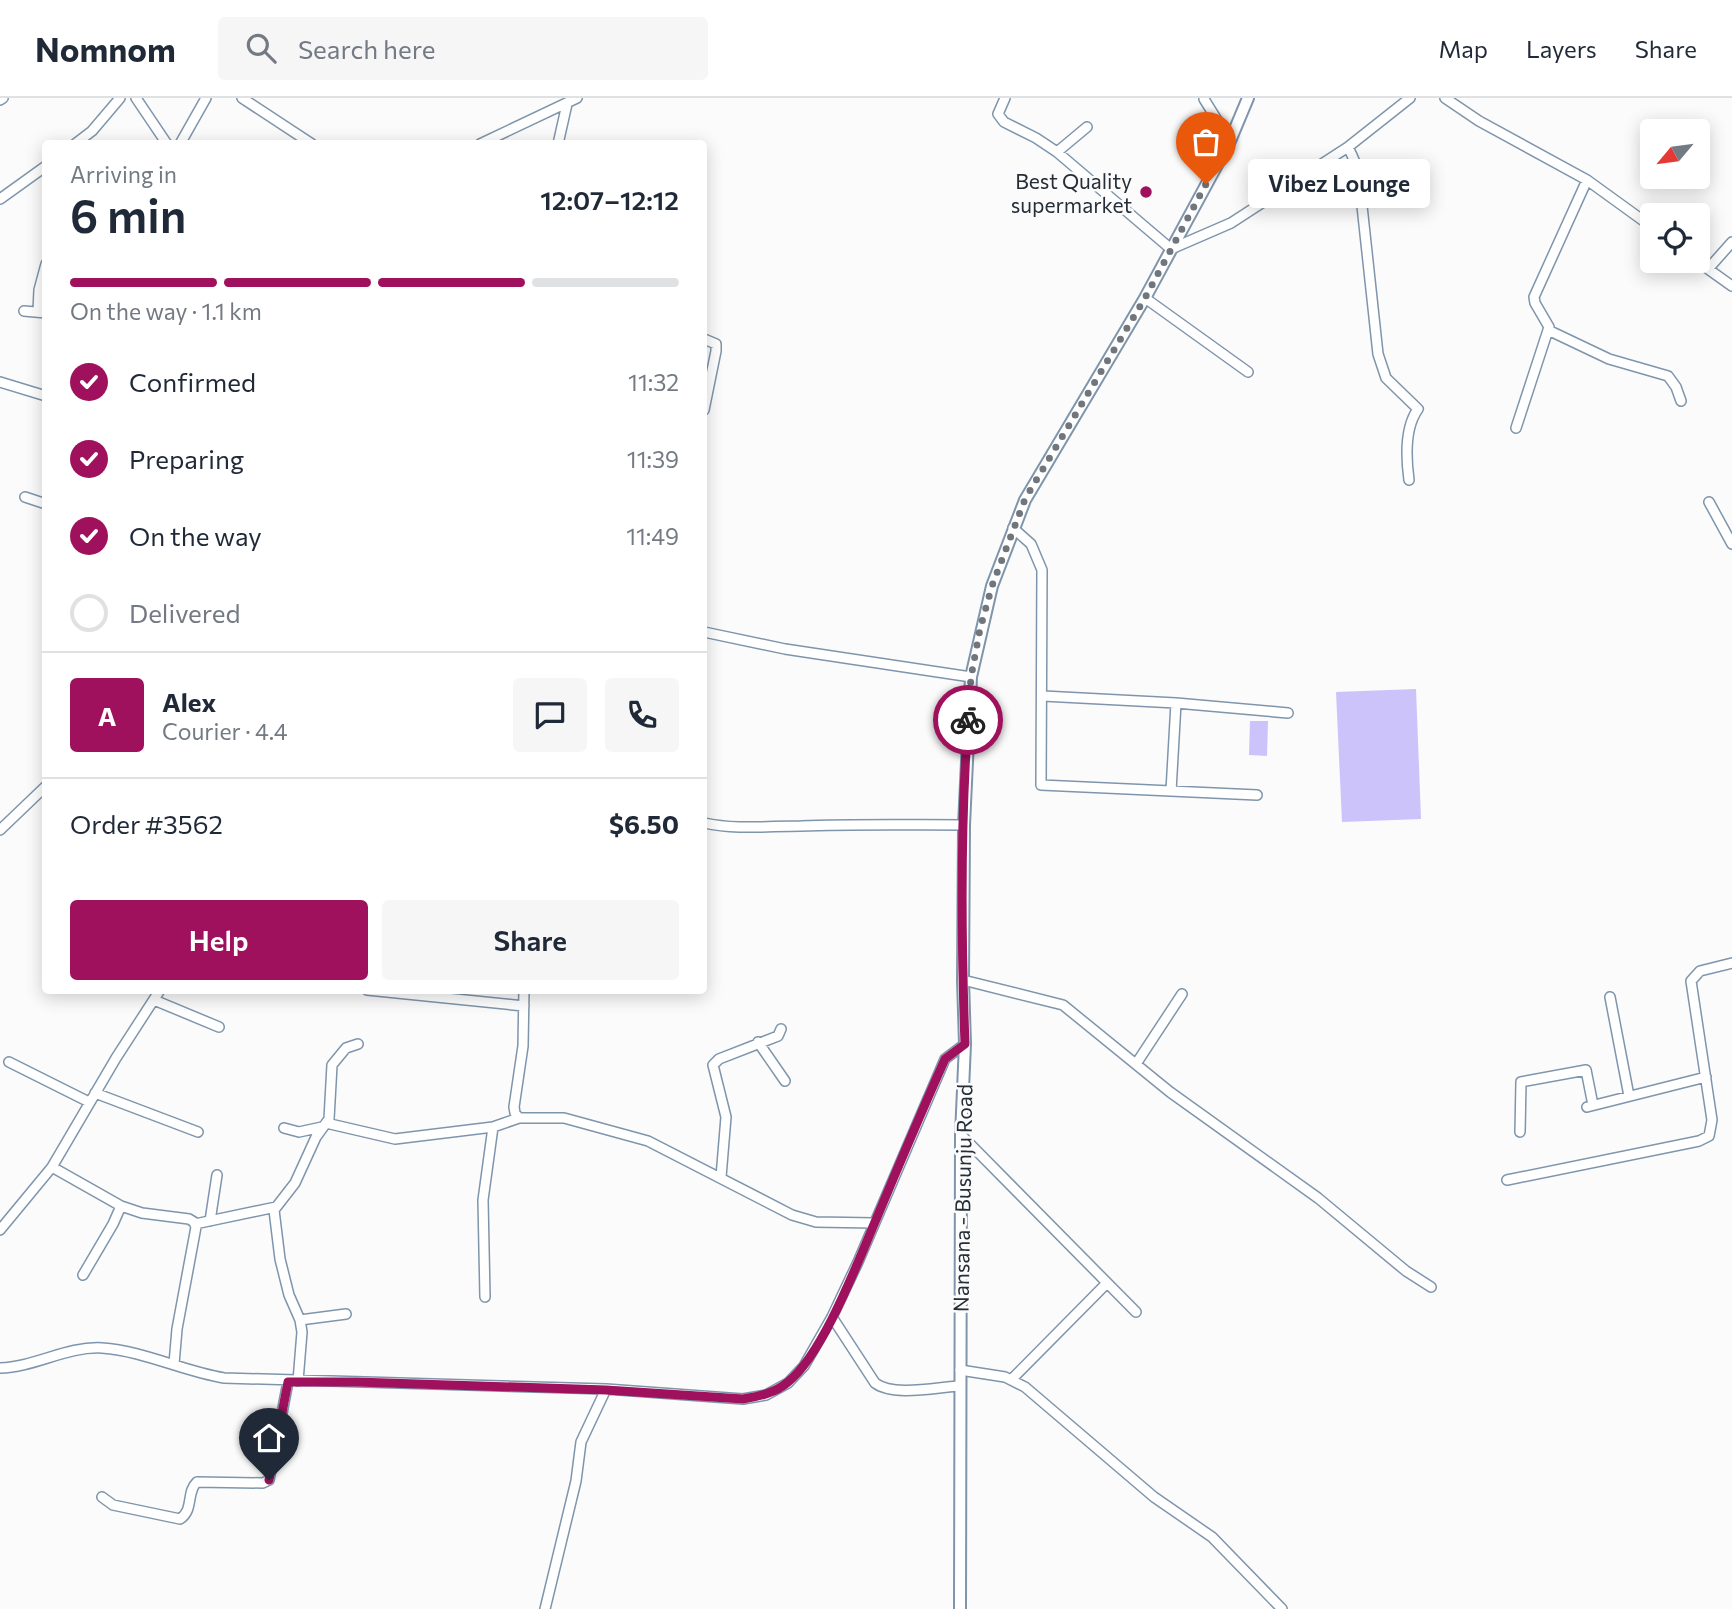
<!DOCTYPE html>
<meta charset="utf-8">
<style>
:root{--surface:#fff;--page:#f6f6f7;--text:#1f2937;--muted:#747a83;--line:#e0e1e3;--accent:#9f115c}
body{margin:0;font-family:Commissioner,sans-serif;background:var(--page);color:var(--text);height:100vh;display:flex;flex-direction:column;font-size:26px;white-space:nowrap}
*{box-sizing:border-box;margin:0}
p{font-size:23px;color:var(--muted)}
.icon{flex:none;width:38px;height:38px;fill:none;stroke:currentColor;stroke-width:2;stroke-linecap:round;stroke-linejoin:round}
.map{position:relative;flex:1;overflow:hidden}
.details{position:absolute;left:42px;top:42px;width:665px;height:854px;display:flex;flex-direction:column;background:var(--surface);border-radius:7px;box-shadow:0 4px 18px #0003}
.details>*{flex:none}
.needle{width:46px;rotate:241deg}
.controls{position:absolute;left:1640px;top:21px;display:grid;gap:14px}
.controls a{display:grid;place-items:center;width:70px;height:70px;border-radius:7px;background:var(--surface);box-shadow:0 4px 18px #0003;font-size:35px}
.pin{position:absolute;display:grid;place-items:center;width:60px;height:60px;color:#fff;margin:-72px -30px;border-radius:50% 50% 50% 0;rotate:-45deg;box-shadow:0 0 7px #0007}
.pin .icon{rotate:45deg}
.courier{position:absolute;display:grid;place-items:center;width:70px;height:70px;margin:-35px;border:5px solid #9f115c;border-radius:50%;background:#fff;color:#222;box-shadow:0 2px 9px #0007}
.bubble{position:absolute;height:49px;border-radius:7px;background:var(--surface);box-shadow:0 4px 18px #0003;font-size:23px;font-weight:600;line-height:49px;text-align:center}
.summary em{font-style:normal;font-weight:600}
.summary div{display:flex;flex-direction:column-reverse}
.summary{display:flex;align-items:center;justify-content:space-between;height:119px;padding:0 28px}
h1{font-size:46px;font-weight:600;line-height:52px}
.bar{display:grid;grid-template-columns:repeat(4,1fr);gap:10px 7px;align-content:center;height:84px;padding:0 28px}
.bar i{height:9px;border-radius:5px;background:var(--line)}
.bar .current{background:var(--accent)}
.bar p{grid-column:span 4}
.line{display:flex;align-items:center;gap:18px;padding:0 28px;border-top:2px solid var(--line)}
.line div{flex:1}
.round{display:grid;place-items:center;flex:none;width:74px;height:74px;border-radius:7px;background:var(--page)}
ol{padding:0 28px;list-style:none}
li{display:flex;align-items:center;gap:21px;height:77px}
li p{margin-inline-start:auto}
li .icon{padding:7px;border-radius:50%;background:var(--accent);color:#fff;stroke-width:4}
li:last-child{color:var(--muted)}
li i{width:38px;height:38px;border:4px solid var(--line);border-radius:50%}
.primary-button{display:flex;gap:14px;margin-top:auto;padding:14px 28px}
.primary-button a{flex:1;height:80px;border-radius:7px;background:var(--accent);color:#fff;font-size:28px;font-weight:600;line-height:80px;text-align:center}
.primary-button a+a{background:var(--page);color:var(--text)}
header{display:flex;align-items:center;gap:42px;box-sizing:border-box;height:98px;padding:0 35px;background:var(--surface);border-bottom:2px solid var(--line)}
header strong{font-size:33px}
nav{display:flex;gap:38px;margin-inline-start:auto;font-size:24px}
.search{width:490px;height:63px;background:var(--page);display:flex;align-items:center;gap:18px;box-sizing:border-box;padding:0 24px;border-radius:7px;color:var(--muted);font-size:26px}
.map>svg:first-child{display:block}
.green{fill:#cbc3fa}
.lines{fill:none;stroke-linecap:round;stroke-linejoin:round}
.minor-casing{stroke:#7f95ab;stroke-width:12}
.major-casing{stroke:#7f95ab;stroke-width:14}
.minor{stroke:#fff;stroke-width:9}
.major{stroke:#fff;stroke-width:10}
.done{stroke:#70767c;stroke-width:7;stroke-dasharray:0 12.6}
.route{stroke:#9f115c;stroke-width:9}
.poi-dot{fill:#9f115c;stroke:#fbfbfb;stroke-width:2.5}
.labels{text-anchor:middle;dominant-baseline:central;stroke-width:5;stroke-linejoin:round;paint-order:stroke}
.poi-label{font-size:21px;fill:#252e37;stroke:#fbfbfb;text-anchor:end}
.street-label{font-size:21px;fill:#252e37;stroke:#fbfbfb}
</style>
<header>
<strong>Nomnom</strong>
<div class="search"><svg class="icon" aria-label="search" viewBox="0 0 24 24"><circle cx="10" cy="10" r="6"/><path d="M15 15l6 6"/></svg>Search here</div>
<nav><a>Map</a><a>Layers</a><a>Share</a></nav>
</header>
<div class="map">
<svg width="1732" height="1511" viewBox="0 0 1732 1511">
<rect width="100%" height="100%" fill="#fbfbfb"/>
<path class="green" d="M 1416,591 L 1421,721 L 1342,724 L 1336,594 Z
M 1250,623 L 1268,623 L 1267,658 L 1249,657 Z"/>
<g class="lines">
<g class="minor-casing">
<path id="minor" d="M 136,0 L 167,46
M 242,0 L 312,46
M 1005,0 L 998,16 L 1004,24 L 1036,40 L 1057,54 L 1171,151 L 1231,125 L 1348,49 L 1410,0
M 1445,0 L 1479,23 L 1587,82 L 1652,129
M 1204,1 L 1230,43
M 0,2 L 3,0
M 75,46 L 92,33 L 120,0
M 180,46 L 206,0
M 480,46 L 577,0
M 558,46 L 567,6
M 1348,49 C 1358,69 1364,85 1362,108 L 1378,256 L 1386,280 L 1418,311 C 1405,329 1406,360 1409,382
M 1057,54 L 1087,29
M 0,101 L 46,68
M 1697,163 L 1732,188
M 1708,171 L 1732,144
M 1145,200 L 1248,274
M 24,213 L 46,215
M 38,214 L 39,192 L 46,166
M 1548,232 L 1609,261 L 1668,278 L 1676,289 L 1681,303
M 704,241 L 716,246 L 716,253 L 704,312
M 0,284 L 46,298
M 1516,330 L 1549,229 L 1535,205 L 1534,199 L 1587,82
M 25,399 L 46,406
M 1709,404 L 1732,446
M 1013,430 L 1031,446 L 1042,472 L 1041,687 L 1257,697
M 704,534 L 785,551 L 971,579
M 1043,598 L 1176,605 L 1288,615
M 1171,693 L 1176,605
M 704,725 C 737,732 767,728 801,728 C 855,726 909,727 964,727
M 0,732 L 46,688
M 963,882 L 1063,907 L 1170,994 L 1318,1100 L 1406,1173 L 1431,1189
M 160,892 L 116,960 L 52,1069 L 121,1108 L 142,1115 L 189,1121 L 194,1124 L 196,1129 L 177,1231 L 174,1266
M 367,892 L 524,908
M 524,892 L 523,948 L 514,1009 L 515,1015 L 519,1020 L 564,1020 L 648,1043 L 792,1117 L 816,1124 L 874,1125
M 1610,899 L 1629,998
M 154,902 L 219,929
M 758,944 L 785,983
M 9,964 L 89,1004
M 1136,966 L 1182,896
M 95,995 L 198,1034
M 1587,1009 L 1706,979
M 326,1025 L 395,1041 L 493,1029 L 519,1020
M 284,1030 L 299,1034 L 322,1029
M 1520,1034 L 1521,984 L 1586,972 L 1593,1007
M 961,1037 L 1136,1214
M 721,1079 L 726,1019 L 713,967 L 719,961 L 778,938 L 781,931
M 1507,1082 L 1699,1043 L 1709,1038 L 1712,1022 L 1691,883 L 1700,873 L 1732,865
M 210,1123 L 217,1077
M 195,1126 L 276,1109
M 0,1132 L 52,1069
M 83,1177 L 113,1126 L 121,1108
M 485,1199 L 483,1102 L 493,1029
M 832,1219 L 875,1285 C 893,1299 938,1289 960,1288
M 300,1222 L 346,1216
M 0,1270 C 35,1269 67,1248 102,1250 C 144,1253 182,1273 224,1280 L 606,1291 L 743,1301 L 766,1297 L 788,1285 L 804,1268 L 832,1219 L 858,1164 L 945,961 L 965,946
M 960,1272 L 1005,1279 L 1025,1289 L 1154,1399 L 1212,1439 L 1282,1511
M 1011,1282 L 1107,1185
M 298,1283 L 302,1234 L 300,1222 L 289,1197 L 280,1161 L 274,1112 L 295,1085 L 316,1039 L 329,1021 L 332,967 L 346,950 L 358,946
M 102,1399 L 113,1407 L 180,1421 C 194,1412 186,1394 197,1384 L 263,1385 L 269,1382 L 288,1284
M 545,1511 L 576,1383 L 581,1344 L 606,1291"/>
</g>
<g class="major-casing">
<path id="major" d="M 960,1511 L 961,1037 L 965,946 L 963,882 L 964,727 L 971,579 L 992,488 L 1025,402 L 1145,200 L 1230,43 L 1248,0"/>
</g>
<use href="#minor" class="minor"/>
<use href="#major" class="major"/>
</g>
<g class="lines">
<path class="done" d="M 968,622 L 971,579 L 980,531 L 992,488 L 1025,401 L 1145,200 L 1206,86"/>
<path class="route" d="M 269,1382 L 288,1284 L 356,1284 L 606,1292 L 743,1301 C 760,1298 775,1295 788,1284 C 823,1256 857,1166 875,1124 C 898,1069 921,1015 945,961 L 965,946 C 961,838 960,729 968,622"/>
</g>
<circle class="poi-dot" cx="1146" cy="94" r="7"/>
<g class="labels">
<g class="poi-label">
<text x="1132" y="82">Best Quality<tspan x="1132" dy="24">supermarket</tspan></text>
</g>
<g class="street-label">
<text transform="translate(962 1100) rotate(-89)">Nansana - Busunju Road</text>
</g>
</g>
</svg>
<div class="controls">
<a><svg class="needle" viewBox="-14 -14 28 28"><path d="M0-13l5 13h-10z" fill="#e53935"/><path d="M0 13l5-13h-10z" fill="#747a83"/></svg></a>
<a><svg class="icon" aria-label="locate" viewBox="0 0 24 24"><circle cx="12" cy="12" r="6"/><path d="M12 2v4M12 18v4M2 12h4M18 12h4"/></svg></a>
</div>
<div class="pin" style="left:1206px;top:86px;background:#ea580c"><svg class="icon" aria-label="bag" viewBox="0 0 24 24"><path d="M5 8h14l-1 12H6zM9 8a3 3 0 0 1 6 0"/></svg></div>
<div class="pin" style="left:269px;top:1382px;background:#1f2937"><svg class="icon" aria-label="home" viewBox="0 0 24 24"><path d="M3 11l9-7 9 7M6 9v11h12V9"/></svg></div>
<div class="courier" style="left:968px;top:622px"><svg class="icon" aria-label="bike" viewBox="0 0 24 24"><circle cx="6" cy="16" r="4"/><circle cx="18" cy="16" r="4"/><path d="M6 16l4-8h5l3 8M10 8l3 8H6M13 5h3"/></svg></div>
<div class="bubble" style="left:1248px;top:61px;width:182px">Vibez Lounge</div>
<section class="details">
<div class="summary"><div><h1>6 min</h1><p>Arriving in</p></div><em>12:07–12:12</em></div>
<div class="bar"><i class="current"></i><i class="current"></i><i class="current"></i><i></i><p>On the way · 1.1 km</p></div>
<ol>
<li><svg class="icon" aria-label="check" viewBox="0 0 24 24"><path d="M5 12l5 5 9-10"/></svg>Confirmed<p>11:32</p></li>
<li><svg class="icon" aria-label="check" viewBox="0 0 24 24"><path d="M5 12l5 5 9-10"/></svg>Preparing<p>11:39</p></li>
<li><svg class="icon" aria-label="check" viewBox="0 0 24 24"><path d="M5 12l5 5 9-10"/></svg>On the way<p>11:49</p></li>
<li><i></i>Delivered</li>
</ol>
<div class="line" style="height:126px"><b class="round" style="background:var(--accent);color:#fff">A</b><div><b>Alex</b><p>Courier · 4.4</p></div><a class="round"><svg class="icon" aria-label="chat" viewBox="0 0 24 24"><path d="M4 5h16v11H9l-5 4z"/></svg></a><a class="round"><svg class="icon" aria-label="phone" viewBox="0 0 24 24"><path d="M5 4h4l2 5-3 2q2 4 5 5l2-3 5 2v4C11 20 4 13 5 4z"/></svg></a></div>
<div class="line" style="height:91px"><div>Order #3562</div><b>$6.50</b></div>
<div class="primary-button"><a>Help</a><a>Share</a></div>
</section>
</div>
